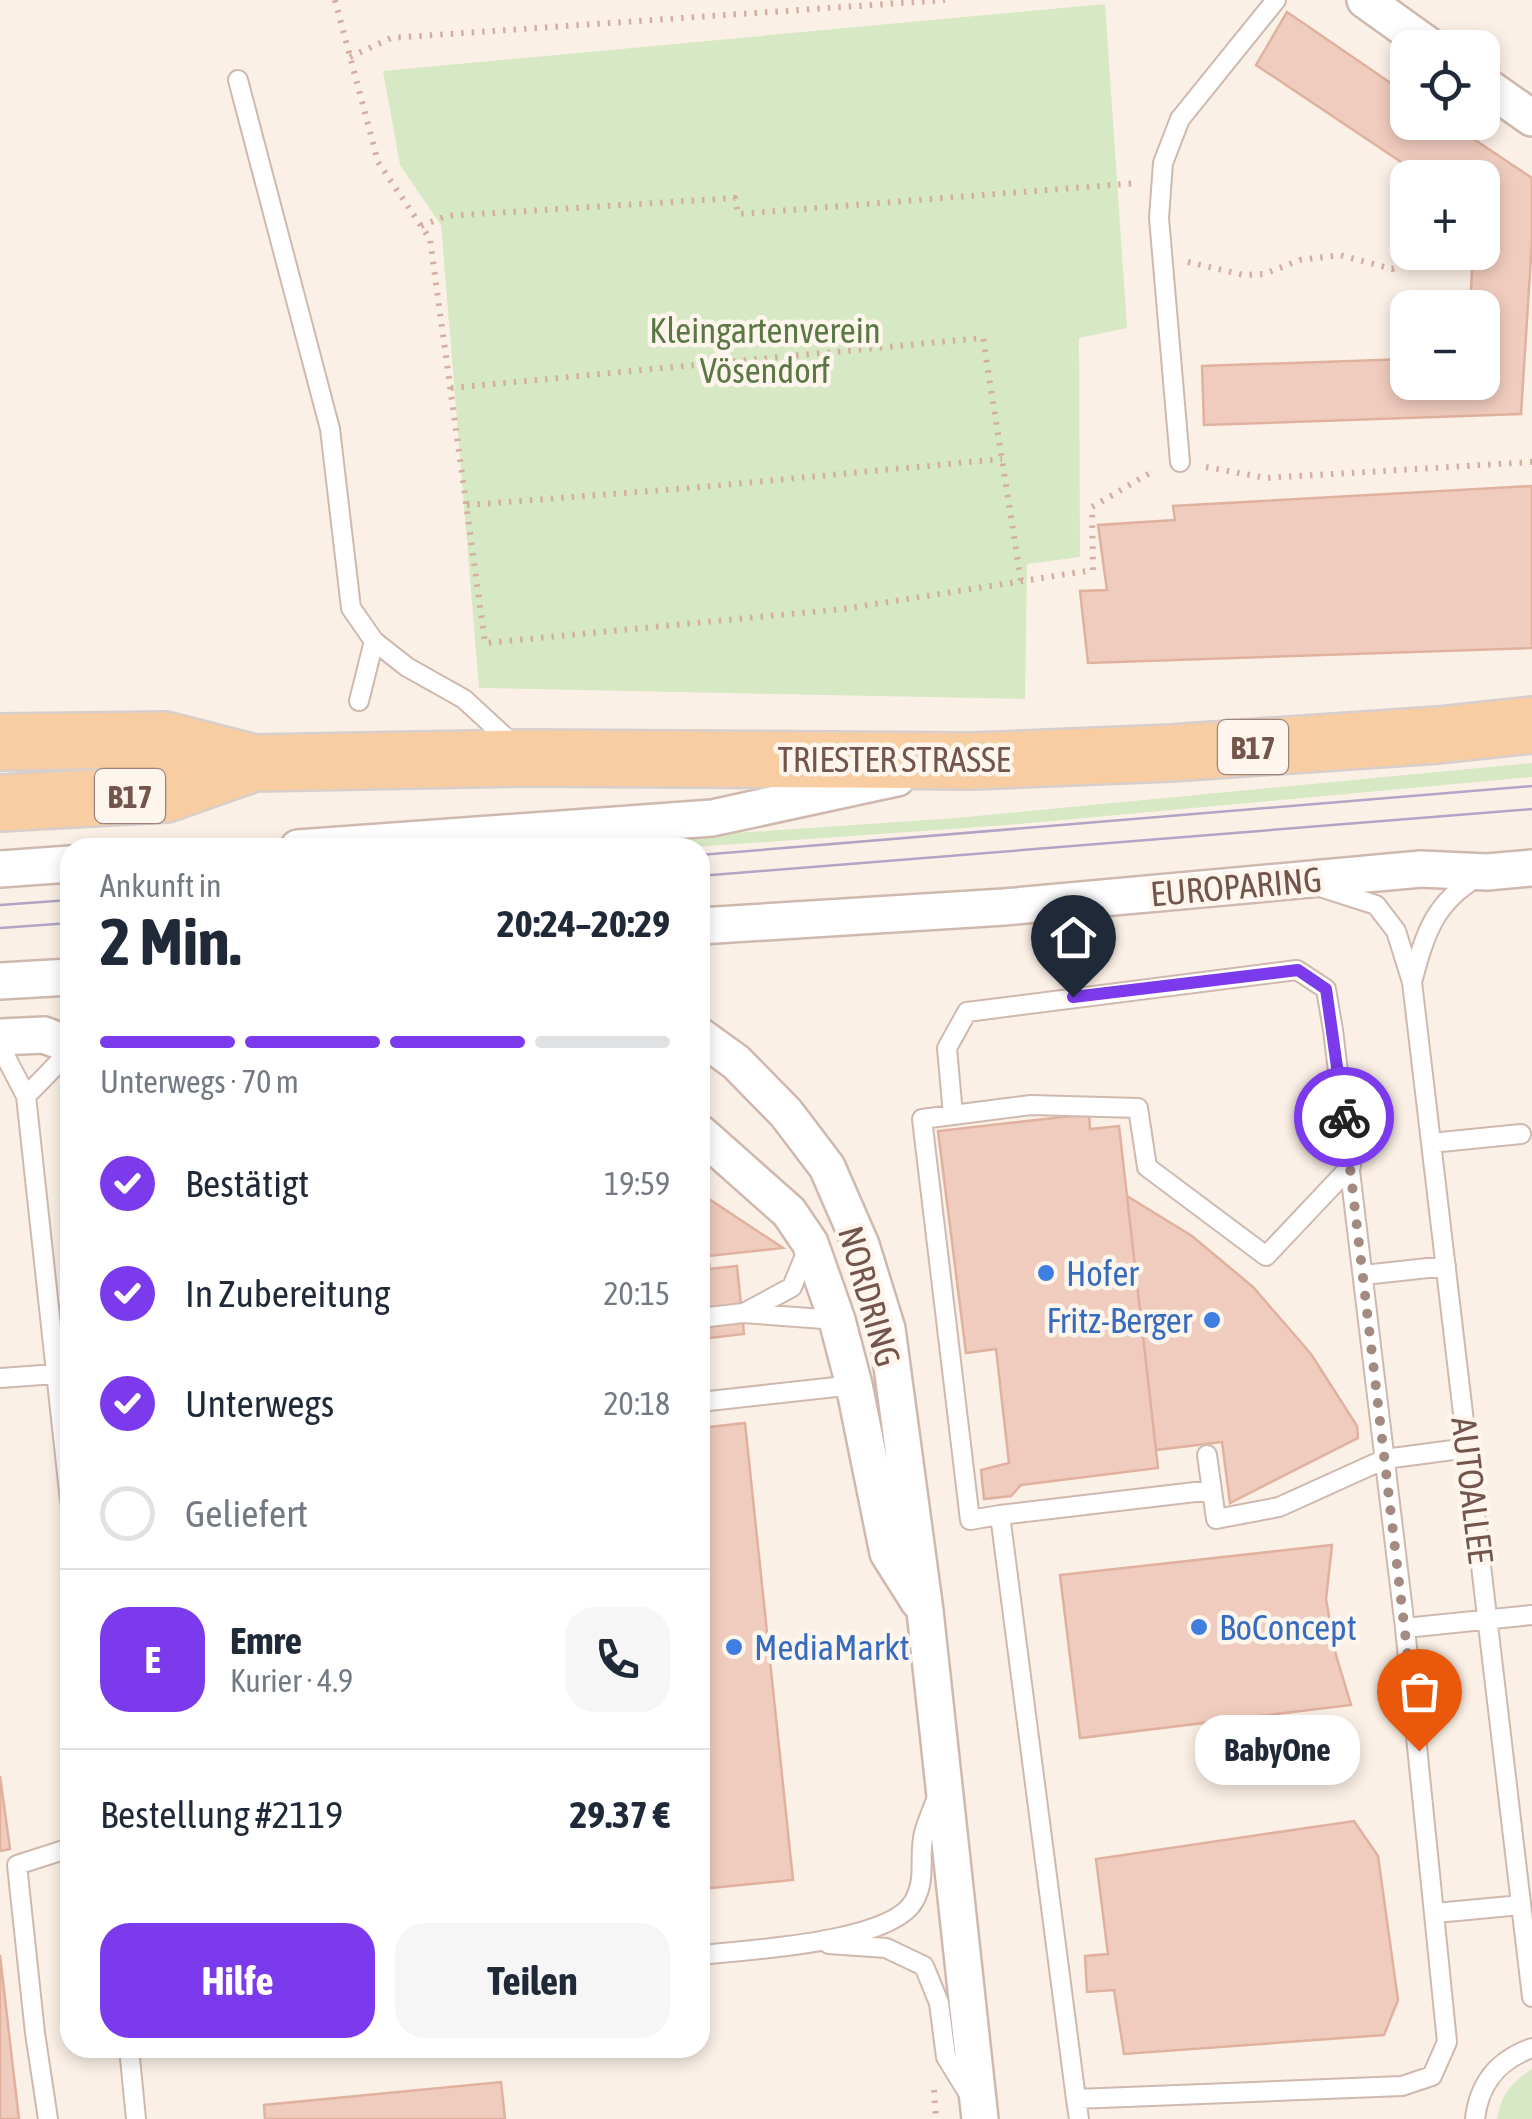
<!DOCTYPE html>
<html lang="de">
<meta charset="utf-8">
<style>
:root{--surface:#fff;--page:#f6f6f7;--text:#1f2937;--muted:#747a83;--line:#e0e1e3;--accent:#7c3aed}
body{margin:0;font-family:"Asap Condensed",sans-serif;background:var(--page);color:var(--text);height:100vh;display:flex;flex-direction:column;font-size:38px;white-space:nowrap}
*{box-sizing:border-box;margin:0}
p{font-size:32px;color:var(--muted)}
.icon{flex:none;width:55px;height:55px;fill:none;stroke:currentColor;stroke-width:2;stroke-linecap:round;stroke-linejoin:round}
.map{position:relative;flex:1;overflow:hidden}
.drawer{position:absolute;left:60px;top:838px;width:650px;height:1220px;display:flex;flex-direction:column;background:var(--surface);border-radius:30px;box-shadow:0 5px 15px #0003}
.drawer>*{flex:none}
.fabs{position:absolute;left:1390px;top:30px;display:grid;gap:20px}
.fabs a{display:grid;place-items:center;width:110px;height:110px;border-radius:20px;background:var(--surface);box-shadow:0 5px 15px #0003;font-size:50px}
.pin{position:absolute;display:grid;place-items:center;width:85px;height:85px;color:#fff;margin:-102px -42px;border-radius:50% 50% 50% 0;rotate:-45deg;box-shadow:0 0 10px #0007}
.pin .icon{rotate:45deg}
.courier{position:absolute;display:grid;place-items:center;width:100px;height:100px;margin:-50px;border:8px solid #7c3aed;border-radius:50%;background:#fff;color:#222;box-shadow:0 2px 12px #0007}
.bubble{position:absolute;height:70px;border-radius:30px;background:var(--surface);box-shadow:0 5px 15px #0003;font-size:32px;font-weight:700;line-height:70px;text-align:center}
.summary em{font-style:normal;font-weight:700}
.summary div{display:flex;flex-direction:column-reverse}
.summary{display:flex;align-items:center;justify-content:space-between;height:170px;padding:0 40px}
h1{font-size:65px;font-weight:700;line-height:75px}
.bar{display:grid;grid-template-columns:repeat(4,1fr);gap:15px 10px;align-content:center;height:120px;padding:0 40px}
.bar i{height:12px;border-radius:8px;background:var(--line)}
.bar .selected{background:var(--accent)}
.bar p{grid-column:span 4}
.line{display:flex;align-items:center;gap:25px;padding:0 40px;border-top:2px solid var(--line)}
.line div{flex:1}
.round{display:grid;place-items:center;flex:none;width:105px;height:105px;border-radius:30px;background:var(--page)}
ol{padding:0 40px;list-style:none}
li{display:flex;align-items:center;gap:30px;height:110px}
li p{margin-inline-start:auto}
li .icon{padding:10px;border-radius:50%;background:var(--accent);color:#fff;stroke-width:4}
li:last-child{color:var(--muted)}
li i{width:55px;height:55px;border:5px solid var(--line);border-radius:50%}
.button{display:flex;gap:20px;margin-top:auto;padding:20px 40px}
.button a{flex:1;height:115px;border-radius:30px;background:var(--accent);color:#fff;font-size:40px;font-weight:700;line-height:115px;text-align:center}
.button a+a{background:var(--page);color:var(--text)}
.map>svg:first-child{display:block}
.green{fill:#d7e8c4}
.building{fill:#f0ccbe;stroke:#e1b19f;stroke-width:2.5}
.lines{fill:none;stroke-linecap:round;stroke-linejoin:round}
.lane-casing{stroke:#cfb9af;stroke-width:22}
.street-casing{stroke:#cfb9af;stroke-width:40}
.primary-casing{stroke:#d8cfcd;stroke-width:60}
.path{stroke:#d4afa1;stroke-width:6;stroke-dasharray:2.5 8;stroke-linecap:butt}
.lane{stroke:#fff;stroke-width:18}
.street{stroke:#fff;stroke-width:35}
.primary{stroke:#f7cda1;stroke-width:55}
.tram{stroke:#b2a4c5;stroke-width:2.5}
.done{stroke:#a38b81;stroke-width:10;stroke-dasharray:0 18}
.route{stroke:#7c3aed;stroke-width:12}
.shop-dot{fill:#3f7fe0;stroke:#fef5ec;stroke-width:4}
.labels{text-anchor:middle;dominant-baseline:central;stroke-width:9;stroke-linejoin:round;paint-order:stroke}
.shield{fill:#fef5ec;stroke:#9d857b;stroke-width:2.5}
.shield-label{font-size:32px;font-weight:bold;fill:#73554b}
.park-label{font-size:35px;fill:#5a7844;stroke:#fef5ec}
.street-label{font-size:35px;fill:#73554b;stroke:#fef5ec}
.shop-label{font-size:35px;fill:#366cbe;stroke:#fef5ec;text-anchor:start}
</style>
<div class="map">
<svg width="1532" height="2119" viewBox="0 0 1532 2119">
<rect width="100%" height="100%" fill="#fbf0e6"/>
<path class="green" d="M 1105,4 L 1127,328 L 1079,338 L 1080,557 L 1027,564 L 1025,699 L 479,688 L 441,225 L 400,165 L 383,71 Z
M 1532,763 L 1532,777 L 1007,825 L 694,847 L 517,848 L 956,818 Z
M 1532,2069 L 1532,2119 L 1497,2119 C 1501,2095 1511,2082 1532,2069 Z"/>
<path class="building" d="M 1287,12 L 1408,95 L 1408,122 L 1448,122 L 1532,178 L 1532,241 L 1521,414 L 1204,425 L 1202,366 L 1408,359 L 1408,382 L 1482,382 L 1482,308 L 1470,308 L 1473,252 L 1482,252 L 1482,178 L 1425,178 L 1256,65 Z
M 1532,486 L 1532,648 L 1088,663 L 1080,591 L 1107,590 L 1098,525 L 1175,520 L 1173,506 Z
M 1089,1114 L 1090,1129 L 1119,1126 L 1158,1468 L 1021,1485 L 1011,1496 L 984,1499 L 981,1470 L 1009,1463 L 996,1349 L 966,1353 L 938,1131 Z
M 700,1193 L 783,1248 L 708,1256 L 710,1269 L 737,1266 L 744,1334 L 700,1339 Z
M 1127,1196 L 1192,1236 L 1253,1287 L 1311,1354 L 1357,1426 L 1358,1438 L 1230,1503 L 1222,1442 L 1156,1450 Z
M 745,1423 L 793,1880 L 700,1889 L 700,1428 Z
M 1332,1545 L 1326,1599 L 1336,1655 L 1351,1705 L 1080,1738 L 1060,1575 Z
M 0,1776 L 10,1849 L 0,1851 Z
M 1354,1821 L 1378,1856 L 1398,2000 L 1384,2035 L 1124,2054 L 1114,1990 L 1087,1992 L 1085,1956 L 1108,1954 L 1096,1859 Z
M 0,1955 L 13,2068 L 19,2119 L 0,2119 Z
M 501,2082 L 505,2119 L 265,2119 L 264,2105 Z"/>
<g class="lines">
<g class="lane-casing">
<path id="lane" d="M 238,80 L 330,429 L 351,608 L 374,641 L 407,667 L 464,699 L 516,747
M 1180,462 L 1159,218 L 1163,163 L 1180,119 L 1276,0
M 359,701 L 374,641
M 1323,888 L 1376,905 L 1396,931 L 1412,982 L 1532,1997
M 1412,982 C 1425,935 1433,903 1478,877
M 0,1046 L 26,1096 L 70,1501
M 26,1096 L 70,1051
M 953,1115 L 1031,1105 L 1138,1108 L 1147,1167 L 1266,1256 L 1351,1166
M 1431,1143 L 1521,1134
M 1364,1275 L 1446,1266
M 746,1312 L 792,1287 L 808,1248
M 700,1318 L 743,1313 L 837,1320
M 0,1378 L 56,1374
M 700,1402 L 854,1385
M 1207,1455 L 1216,1519 L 1279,1507 L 1385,1459 L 1468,1448
M 1000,1515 L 1212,1490
M 1405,1628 L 1532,1615
M 1436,1913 L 1521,1905
M 829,1944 L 886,1948 L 924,1966 L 939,2003 L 946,2057 L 970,2096
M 700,1955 C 746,1950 891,1943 914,1901 C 927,1878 918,1857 924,1833 C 927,1821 933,1809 937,1797
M 129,2048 L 136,2119
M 1076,2099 L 1402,2086 L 1432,2076 L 1447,2042 L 1405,1628 L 1333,1030 L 1326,989 L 1297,970 L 967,1012 L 947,1048 L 953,1115 L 922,1119 L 970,1520 L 1000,1515 L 1076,2099 L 1079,2119
M 48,2119 L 35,2033 L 17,1865 L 70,1848
M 1475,2119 C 1479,2083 1498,2060 1532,2048"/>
</g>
<g class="street-casing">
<path id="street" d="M 1365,0 L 1432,48
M 1482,83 L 1532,118
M 298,848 L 712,818 L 897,778
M 0,869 L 70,864
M 700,926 L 1004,907 L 1421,869 L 1487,872 L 1532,868
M 0,981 L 70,977
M 700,1036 L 736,1062 L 786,1113 L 827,1167 L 861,1245 L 887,1329 L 925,1611 L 980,2119
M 0,1037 L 44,1035 L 70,1045
M 700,1133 L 789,1212 L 810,1243 L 837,1320 L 854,1385 L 888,1553 L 919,1602"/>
</g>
<g class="primary-casing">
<path id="primary" d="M 0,742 L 165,740 L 254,763 L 528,758 L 973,761 L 1171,753 L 1438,735 L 1532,725
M 0,803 L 166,794 L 254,763"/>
</g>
<path class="path" d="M 335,0 L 378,162 L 430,239 L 485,643 L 843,609 L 1093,570 L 1092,507 L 1155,470
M 350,57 L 391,38 L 945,0
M 421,226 L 446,216 L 735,198 L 738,214 L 1138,183
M 1188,262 L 1244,275 L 1264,274 L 1300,260 L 1340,255 L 1392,269 L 1443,252
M 451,388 L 983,338 L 1021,581
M 1206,467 L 1266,478 L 1532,462
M 467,505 L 690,488 L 1002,459
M 934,2090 L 936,2119"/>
<use href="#lane" class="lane"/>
<use href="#street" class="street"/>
<use href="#primary" class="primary"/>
<path class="tram" d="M 700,855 L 1532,786
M 700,876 L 1532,809
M 0,905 L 70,900
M 0,928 L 70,923"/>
</g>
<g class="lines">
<path class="done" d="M 1344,1117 L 1419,1751"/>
<path class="route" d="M 1073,997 L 1298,970 L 1326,989 L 1344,1117"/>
</g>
<g class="shop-dot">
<circle cx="1046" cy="1273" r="10"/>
<circle cx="1212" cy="1320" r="10"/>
<circle cx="1199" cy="1627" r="10"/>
<circle cx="734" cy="1647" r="10"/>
</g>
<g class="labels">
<g class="shield">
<rect x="1218" y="720" width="70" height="54" rx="8"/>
<rect x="95" y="769" width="70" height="54" rx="8"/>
</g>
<g class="shield-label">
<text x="1253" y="747">B17</text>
<text x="130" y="796">B17</text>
</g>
<g class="park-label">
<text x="765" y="330">Kleingartenverein<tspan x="765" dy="40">Vösendorf</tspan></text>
</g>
<g class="street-label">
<text x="894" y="759">TRIESTER STRASSE</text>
<text transform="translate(1236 886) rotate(-5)">EUROPARING</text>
<text transform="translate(870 1296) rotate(74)">NORDRING</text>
<text transform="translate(1473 1490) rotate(83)">AUTOALLEE</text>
</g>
<g class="shop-label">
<text x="1066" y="1273">Hofer</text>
<text x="1192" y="1320" text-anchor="end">Fritz-Berger</text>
<text x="1219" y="1627">BoConcept</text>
<text x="754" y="1647">MediaMarkt</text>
</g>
</g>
</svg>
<div class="fabs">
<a><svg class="icon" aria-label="locate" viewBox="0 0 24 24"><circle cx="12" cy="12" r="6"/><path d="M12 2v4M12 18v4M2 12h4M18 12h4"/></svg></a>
<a>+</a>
<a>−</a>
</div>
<div class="pin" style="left:1419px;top:1751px;background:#ea580c"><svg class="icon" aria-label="bag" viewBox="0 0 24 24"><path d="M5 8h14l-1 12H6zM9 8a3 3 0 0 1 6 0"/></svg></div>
<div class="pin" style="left:1073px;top:997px;background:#1f2937"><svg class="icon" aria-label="home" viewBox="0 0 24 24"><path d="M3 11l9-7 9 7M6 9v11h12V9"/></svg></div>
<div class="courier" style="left:1344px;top:1117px"><svg class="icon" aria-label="bike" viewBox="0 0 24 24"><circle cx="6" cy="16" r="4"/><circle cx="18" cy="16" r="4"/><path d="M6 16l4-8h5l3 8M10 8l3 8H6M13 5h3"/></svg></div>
<div class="bubble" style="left:1195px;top:1715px;width:165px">BabyOne</div>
<section class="drawer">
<div class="summary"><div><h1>2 Min.</h1><p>Ankunft in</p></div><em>20:24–20:29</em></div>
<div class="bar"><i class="selected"></i><i class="selected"></i><i class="selected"></i><i></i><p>Unterwegs · 70 m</p></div>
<ol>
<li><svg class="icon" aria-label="check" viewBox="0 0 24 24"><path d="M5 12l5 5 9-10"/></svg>Bestätigt<p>19:59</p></li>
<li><svg class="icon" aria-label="check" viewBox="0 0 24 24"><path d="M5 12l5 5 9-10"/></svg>In Zubereitung<p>20:15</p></li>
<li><svg class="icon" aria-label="check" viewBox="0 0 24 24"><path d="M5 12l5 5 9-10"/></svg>Unterwegs<p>20:18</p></li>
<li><i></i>Geliefert</li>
</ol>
<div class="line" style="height:180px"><b class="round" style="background:var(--accent);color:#fff">E</b><div><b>Emre</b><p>Kurier · 4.9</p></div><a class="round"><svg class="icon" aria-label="phone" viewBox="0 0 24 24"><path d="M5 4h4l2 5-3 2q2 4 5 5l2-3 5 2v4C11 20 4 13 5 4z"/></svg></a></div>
<div class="line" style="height:130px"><div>Bestellung #2119</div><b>29.37 €</b></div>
<div class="button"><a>Hilfe</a><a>Teilen</a></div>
</section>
</div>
